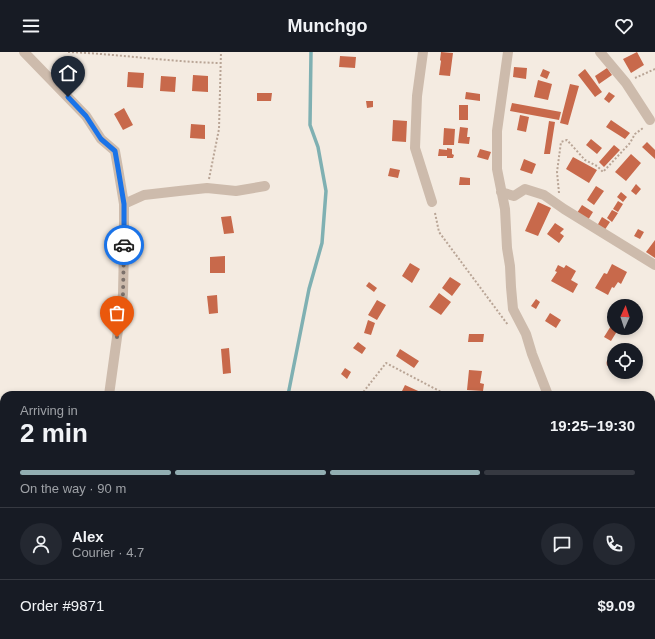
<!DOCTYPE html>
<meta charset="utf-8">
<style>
:root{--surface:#171b24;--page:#242831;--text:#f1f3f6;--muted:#9ea1a6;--line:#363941;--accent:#92aeb2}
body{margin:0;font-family:Arial,sans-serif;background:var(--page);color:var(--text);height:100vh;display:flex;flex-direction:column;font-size:15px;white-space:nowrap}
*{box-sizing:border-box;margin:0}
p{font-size:13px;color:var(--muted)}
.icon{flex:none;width:22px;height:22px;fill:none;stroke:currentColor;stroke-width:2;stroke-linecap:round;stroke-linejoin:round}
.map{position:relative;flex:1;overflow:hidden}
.panel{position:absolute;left:0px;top:339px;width:655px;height:248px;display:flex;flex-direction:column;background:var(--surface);border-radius:12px 12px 0 0;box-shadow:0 2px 6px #0003}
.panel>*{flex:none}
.needle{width:26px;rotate:3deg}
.fabs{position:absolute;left:607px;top:247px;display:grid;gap:8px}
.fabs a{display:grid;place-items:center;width:36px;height:36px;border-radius:50%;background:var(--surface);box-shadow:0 2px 6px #0003;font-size:20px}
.pin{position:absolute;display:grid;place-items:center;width:34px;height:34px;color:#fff;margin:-41px -17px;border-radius:50% 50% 50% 0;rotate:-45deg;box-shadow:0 0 4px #0007}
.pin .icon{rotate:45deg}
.courier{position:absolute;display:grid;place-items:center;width:40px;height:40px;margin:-20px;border:3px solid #1a73e8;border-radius:50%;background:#fff;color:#222;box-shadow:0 1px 5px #0007}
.summary em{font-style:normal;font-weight:700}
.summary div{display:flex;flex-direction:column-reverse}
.summary{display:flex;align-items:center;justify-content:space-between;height:68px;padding:0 20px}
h1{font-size:26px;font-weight:700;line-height:30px}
.bar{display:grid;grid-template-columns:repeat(4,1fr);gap:6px 4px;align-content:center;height:48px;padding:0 20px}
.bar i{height:5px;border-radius:3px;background:var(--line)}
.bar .selected{background:var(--accent)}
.bar p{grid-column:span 4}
.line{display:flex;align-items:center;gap:10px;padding:0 20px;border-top:1px solid var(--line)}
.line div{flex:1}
.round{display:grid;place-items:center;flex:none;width:42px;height:42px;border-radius:21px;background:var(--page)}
header{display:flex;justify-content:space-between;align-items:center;height:52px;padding:0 20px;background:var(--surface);font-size:18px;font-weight:700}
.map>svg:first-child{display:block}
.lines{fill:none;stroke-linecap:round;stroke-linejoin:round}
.stream{stroke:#7fb0b2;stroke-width:3.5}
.building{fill:#c8694b}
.path{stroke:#b9a596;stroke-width:2;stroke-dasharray:2 2;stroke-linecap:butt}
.minor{stroke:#cdbbac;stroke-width:10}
.done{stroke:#7c716b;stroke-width:4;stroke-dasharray:0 7.2}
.route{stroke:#1a73e8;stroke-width:5}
</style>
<header><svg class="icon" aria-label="menu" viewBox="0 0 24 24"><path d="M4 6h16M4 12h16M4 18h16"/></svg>Munchgo<svg class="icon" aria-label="heart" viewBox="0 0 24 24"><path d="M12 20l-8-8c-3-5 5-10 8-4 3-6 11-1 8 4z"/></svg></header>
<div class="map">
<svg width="655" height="587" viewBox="0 0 655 587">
<rect width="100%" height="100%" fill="#f4ebe1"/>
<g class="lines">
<path class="stream" d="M 288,343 L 309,237 L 322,191 L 326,139 L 318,95 L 310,73 L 311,0
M 212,587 L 213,583"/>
</g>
<path class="building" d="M 441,0 L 453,1 L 450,24 L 439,23 L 441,9 L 440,8 Z
M 637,0 L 644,13 L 631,21 L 623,7 Z
M 340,4 L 356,5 L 355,16 L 339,15 Z
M 514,15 L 527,16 L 526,27 L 513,25 Z
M 607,16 L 612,23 L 599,32 L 595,24 Z
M 543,17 L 550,20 L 547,27 L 540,24 Z
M 585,17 L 602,40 L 595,45 L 578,23 Z
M 128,20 L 144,21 L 143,36 L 127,35 Z
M 193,23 L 208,24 L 208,40 L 192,39 Z
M 161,24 L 176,25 L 175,40 L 160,39 Z
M 538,28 L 552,32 L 548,48 L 534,45 Z
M 570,32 L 579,34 L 568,73 L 560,71 Z
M 466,40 L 480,42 L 480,49 L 465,47 Z
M 609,40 L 615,44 L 609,51 L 604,47 Z
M 257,41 L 272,41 L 271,49 L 257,49 Z
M 366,49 L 373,49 L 373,55 L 367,56 Z
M 512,51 L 561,60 L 559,68 L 510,59 Z
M 459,53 L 468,53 L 468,68 L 459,68 Z
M 124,56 L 133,73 L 123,78 L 114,62 Z
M 520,63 L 529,65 L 526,80 L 517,78 Z
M 393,68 L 407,69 L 406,90 L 392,89 Z
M 611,68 L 630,81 L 625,87 L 606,75 Z
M 549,69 L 555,70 L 550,102 L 544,102 Z
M 191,72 L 205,73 L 205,87 L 190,86 Z
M 460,75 L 468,76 L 467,85 L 470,85 L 469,92 L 458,91 Z
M 444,76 L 455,77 L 454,93 L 443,93 Z
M 591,87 L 602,96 L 597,102 L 586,93 Z
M 647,90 L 655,98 L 655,107 L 642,95 Z
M 614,93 L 620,98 L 604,115 L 599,110 Z
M 447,96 L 452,97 L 452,102 L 454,103 L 453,106 L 447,106 L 447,104 L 438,104 L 439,97 L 447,98 Z
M 480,97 L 491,100 L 488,108 L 477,105 Z
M 631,102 L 641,111 L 626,129 L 615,120 Z
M 573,105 L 597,118 L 589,131 L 566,117 Z
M 524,107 L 536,112 L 532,122 L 520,118 Z
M 390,116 L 400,118 L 398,126 L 388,124 Z
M 460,125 L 470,126 L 470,133 L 459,133 Z
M 636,132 L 641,137 L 636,143 L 631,139 Z
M 596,134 L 604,139 L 594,153 L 587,148 Z
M 621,140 L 627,145 L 623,150 L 617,145 Z
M 618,149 L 623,152 L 618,160 L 613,157 Z
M 538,150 L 551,156 L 538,184 L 525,179 Z
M 582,153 L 593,160 L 588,168 L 577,161 Z
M 612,158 L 618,161 L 612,170 L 607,166 Z
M 231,164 L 234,181 L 224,182 L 221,165 Z
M 602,165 L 610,170 L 604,179 L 597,174 Z
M 555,171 L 564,177 L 560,181 L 564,184 L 559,191 L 547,182 Z
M 638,177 L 644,180 L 640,187 L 634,184 Z
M 655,188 L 655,206 L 646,200 Z
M 225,204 L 225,221 L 210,221 L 210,205 Z
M 410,211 L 420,217 L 412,231 L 402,224 Z
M 612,212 L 627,220 L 621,232 L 618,230 L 614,236 L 612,235 L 608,243 L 595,236 L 604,221 L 607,222 Z
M 558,213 L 564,216 L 566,213 L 576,219 L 571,228 L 578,232 L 573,241 L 551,229 L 557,220 L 555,219 Z
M 450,225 L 461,232 L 452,244 L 442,236 Z
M 369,230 L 377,236 L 374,240 L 366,234 Z
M 439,241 L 451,250 L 441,263 L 429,255 Z
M 217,243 L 218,261 L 209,262 L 207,244 Z
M 536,247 L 540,250 L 536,257 L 531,254 Z
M 377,248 L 386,253 L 377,268 L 368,263 Z
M 550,261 L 561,268 L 556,276 L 545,269 Z
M 368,268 L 375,271 L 371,283 L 364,281 Z
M 614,269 L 614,276 L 619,276 L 611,289 L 604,285 Z
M 469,282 L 484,282 L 483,290 L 468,290 Z
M 358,290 L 366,296 L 362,302 L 353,296 Z
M 229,296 L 231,321 L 223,322 L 221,297 Z
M 400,297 L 419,309 L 414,316 L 396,304 Z
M606.5 311a3.5 3.5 0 1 1 7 0a3.5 3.5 0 1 1-7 0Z
M 345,316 L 351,320 L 347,327 L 341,322 Z
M 469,318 L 482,319 L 480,331 L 484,332 L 483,339 L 467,338 Z
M 405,333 L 427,343 L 400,343 Z
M 655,556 L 655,575 L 651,571 L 651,560 Z
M 230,583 L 241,583 L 251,586 L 250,587 L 229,587 Z
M 318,583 L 328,583 L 327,587 L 317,587 Z"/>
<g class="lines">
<path class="path" d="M 68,0 C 119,2 169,10 220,11
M 635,26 L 655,17
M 209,127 L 219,77 L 221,0
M 559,141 L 557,120 L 561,90 L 567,88 L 585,108 L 597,114 L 603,120 L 630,91 L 635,82 L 643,76
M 435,161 L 439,180 L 508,273
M 361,343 L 386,311 L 447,343
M 651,375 L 655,371"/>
<path class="minor" d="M 24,0 L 86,64 L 101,87 L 115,99 L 118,116 L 124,152 L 124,195 L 123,242 L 109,343
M 423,0 L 417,44 L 415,96 L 432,150
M 508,0 L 497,79 L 497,117 L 505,157 L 507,196 L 510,214 L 511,235 L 513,257 L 526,282 L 532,302 L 548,343
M 600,0 L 626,31 L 650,68
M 501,140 L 514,144 L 525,137 L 544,143 L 564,157 L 655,213
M 124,152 L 144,143 L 179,139 L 207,136 L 236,139 L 265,134
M 651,451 L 655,448
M 367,583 L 374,587
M 567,583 L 567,587
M 87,587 L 87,583
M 446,587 L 479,585 L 487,583"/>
</g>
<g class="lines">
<path class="done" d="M 117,285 L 123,242 L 124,193"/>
<path class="route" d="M 68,45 L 86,64 L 101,87 L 115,99 L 118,116 L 124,152 L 124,193"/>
</g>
</svg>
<div class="fabs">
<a><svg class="needle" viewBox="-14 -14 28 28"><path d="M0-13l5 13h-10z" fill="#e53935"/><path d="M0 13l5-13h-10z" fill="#9ea1a6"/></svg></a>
<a><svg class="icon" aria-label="locate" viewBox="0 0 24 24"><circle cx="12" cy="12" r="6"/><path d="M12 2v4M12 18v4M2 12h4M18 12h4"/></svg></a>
</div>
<div class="pin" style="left:117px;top:285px;background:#ea580c"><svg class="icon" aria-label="bag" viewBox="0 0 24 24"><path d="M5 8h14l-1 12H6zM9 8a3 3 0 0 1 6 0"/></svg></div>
<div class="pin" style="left:68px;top:45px;background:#1f2937"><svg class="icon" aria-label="home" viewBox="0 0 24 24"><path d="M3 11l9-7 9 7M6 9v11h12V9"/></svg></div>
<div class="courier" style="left:124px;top:193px"><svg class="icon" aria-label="car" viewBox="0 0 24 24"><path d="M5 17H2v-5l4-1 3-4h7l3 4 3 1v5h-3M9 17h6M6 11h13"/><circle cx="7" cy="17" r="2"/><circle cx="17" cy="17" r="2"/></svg></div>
<section class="panel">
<div class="summary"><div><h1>2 min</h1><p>Arriving in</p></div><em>19:25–19:30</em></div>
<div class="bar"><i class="selected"></i><i class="selected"></i><i class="selected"></i><i></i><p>On the way · 90 m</p></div>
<div class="line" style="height:72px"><a class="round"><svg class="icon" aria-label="person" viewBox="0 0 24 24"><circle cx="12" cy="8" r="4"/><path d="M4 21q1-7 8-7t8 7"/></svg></a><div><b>Alex</b><p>Courier · 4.7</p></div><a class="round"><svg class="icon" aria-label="chat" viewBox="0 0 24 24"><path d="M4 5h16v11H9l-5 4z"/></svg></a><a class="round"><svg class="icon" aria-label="phone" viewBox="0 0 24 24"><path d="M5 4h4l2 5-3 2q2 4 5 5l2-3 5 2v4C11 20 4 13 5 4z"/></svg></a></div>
<div class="line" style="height:52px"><div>Order #9871</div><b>$9.09</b></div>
</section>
</div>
